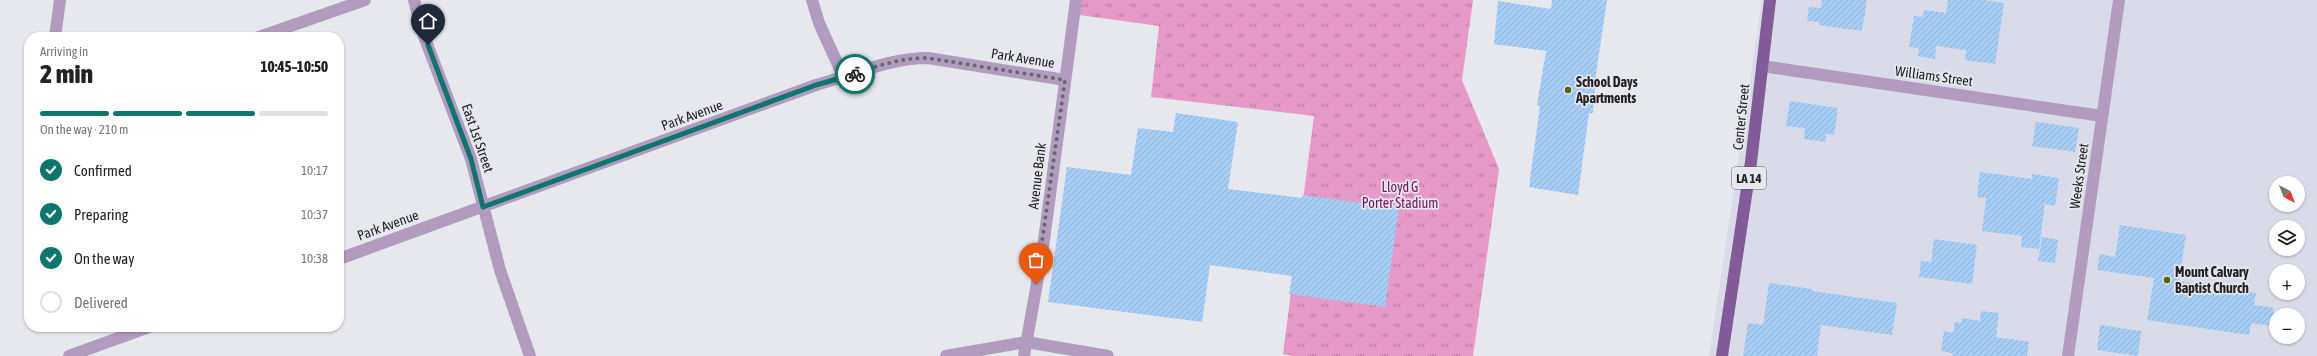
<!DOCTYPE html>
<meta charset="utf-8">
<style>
:root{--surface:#fff;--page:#f2f2f2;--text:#222;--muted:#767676;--line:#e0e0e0;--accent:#0f766e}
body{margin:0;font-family:"Asap Condensed",sans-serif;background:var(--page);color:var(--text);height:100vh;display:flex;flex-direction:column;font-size:15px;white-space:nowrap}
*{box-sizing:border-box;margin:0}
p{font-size:13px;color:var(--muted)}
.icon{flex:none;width:22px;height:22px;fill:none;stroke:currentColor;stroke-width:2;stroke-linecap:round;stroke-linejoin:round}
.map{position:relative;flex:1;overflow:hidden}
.side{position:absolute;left:24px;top:32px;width:320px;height:300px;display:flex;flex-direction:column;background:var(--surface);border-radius:16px;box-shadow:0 1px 3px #0004}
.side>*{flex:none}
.needle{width:26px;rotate:138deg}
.tools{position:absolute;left:2269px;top:176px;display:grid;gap:8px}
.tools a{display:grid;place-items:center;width:36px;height:36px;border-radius:50%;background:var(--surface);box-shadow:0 1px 3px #0004;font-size:20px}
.pin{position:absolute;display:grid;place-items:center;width:34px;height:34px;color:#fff;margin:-41px -17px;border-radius:50% 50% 50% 0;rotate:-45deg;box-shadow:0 0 4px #0007}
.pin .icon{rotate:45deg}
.courier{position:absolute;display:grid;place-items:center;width:40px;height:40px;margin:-20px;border:3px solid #0f766e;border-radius:50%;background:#fff;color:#222;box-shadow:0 1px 5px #0007}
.summary em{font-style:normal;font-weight:800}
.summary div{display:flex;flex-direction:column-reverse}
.summary{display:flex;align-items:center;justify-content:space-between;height:68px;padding:0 16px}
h1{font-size:26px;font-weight:800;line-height:30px}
.bar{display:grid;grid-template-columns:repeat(4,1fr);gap:6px 4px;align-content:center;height:48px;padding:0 16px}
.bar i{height:5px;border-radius:3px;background:var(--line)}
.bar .active{background:var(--accent)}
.bar p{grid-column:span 4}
ol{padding:0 16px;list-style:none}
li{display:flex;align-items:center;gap:12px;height:44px}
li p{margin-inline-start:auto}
li .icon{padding:4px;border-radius:50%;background:var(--accent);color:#fff;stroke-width:4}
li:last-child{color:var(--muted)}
li i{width:22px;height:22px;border:2px solid var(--line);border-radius:50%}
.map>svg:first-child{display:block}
.built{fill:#d9dbe9;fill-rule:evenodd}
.park{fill:url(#park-tufts)}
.building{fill:url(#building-hatch)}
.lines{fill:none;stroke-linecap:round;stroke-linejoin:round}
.minor{stroke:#b19cbe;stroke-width:12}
.primary{stroke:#825c98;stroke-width:12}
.done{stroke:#68686c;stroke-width:4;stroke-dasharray:0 7.2}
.route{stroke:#0f766e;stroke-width:5}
.poi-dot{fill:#4f6614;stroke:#e7e7ee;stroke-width:1.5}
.labels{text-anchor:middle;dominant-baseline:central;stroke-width:3.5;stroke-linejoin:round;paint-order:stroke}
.shield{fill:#e7e7ee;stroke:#5e5e62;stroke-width:1}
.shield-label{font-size:13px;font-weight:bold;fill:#232326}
.street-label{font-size:14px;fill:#232326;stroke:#e7e7ee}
.poi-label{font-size:14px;font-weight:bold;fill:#232326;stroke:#e7e7ee;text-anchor:start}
.park-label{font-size:14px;fill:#77165a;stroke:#e7e7ee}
</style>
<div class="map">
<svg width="2317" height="356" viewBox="0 0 2317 356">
<defs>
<pattern id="park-tufts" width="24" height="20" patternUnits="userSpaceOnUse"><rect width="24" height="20" fill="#e799c7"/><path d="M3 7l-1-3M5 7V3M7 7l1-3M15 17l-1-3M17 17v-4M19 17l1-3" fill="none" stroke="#bb7ca1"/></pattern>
<pattern id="building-hatch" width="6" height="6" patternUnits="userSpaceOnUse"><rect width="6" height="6" fill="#a5cdf5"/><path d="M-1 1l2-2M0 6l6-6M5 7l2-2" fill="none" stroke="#8eb0d2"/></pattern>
</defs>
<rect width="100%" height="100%" fill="#e7e7ee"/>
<path class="built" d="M 1762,0 L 2317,0 L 2317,356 L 1709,356 ZM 2276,183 L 2298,183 L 2298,205 L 2276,205 ZM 2276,227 L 2298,227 L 2298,249 L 2276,249 ZM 2276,271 L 2298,271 L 2298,293 L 2276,293 ZM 2276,315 L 2298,315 L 2298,337 L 2276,337 Z"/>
<path class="park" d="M 1082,0 L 1473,0 L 1462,80 L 1499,169 L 1473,356 L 1294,356 L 1283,354 L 1314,116 L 1151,97 L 1159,26 L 1079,15 Z"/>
<path class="building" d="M 1552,0 L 1607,0 L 1596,74 L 1593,113 L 1589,113 L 1578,195 L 1529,187 L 1540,106 L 1537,105 L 1546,51 L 1494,44 L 1498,1 L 1551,9 Z
M 1822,0 L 1867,0 L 1862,31 L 1819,25 L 1819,22 L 1807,21 L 1809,7 L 1821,8 Z
M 1948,0 L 1985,0 L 2004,3 L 1995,64 L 1965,60 L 1966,50 L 1936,46 L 1935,59 L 1918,56 L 1919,48 L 1909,47 L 1914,16 L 1923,17 L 1924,10 L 1946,13 Z
M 1790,101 L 1838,108 L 1834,135 L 1826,134 L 1825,142 L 1804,139 L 1805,128 L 1786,126 Z
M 1176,113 L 1238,122 L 1228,189 L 1302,198 L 1303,195 L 1399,208 L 1385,307 L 1289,294 L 1292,276 L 1210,265 L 1202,322 L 1048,302 L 1067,167 L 1131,175 L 1138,128 L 1173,132 Z
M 2036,122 L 2079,128 L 2075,152 L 2032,146 Z
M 1980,172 L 2032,179 L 2032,174 L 2059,178 L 2055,206 L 2045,204 L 2039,249 L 2021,247 L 2022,236 L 1982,231 L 1986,198 L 1977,197 Z
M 2120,225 L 2186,235 L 2179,281 L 2256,293 L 2254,305 L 2274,308 L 2272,326 L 2251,323 L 2249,335 L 2147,320 L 2154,278 L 2097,270 L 2100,254 L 2115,257 Z
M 2042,237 L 2058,240 L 2055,263 L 2038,261 Z
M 1934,239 L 1977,245 L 1972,284 L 1919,277 L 1921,261 L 1931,262 Z
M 1769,283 L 1812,289 L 1812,291 L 1897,303 L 1892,335 L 1821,325 L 1817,356 L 1743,356 L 1748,323 L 1763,325 Z
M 1981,311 L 1999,313 L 1996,337 L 2029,342 L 2027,356 L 1952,356 L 1953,353 L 1941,351 L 1944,331 L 1953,333 L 1955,322 L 1961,323 L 1962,318 L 1980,321 Z
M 2100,325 L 2141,331 L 2138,356 L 2097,350 Z"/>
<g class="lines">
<path class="minor" d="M 414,0 L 422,31 L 471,159 L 500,270 L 530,356
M 812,0 L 819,23 L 844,78
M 55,37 L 60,0
M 259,37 L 365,0
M 1762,66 L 2102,116
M 339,259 L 816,85 C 853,75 889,58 928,58 L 1065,80
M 69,356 L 149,327
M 946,356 L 1026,342 L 1108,356
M 1024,356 L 1042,255 L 1076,0
M 2068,356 L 2119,0"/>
<path class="primary" d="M 1722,356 L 1751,162 L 1770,0"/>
</g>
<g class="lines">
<path class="done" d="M 855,74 C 879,65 901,58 928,58 L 1065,80 L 1036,284"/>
<path class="route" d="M 428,45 L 471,159 L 483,207 L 816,85 L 855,74"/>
</g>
<g class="poi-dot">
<circle cx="1568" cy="90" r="4"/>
<circle cx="2167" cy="280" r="4"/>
</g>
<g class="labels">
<rect class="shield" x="1732" y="167" width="34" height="22" rx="3"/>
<g class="shield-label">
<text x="1749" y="178">LA 14</text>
</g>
<g class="street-label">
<text transform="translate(1023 58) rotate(9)">Park Avenue</text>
<text transform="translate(1934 76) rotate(8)">Williams Street</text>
<text transform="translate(692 115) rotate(-20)">Park Avenue</text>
<text transform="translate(1741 117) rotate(-84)">Center Street</text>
<text transform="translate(478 138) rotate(71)">East 1st Street</text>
<text transform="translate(1037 176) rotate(-83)">Avenue Bank</text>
<text transform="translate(2079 176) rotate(-82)">Weeks Street</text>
<text transform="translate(388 225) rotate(-20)">Park Avenue</text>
</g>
<g class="poi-label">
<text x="1576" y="82">School Days<tspan x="1576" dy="16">Apartments</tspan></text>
<text x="2175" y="272">Mount Calvary<tspan x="2175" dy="16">Baptist Church</tspan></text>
</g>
<g class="park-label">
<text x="1400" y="187">Lloyd G<tspan x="1400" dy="16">Porter Stadium</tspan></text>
</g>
</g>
</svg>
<div class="tools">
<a><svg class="needle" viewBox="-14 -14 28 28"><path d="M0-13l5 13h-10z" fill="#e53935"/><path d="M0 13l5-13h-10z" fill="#767676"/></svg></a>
<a><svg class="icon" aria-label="layers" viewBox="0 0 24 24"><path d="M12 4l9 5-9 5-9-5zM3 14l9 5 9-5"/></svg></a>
<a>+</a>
<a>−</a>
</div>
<div class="pin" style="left:1036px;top:284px;background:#ea580c"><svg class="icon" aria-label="bag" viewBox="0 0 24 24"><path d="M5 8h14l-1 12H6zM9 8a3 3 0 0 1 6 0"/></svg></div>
<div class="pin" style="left:428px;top:45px;background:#1f2937"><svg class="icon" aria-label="home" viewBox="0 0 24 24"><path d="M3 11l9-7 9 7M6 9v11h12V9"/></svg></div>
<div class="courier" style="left:855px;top:74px"><svg class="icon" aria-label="bike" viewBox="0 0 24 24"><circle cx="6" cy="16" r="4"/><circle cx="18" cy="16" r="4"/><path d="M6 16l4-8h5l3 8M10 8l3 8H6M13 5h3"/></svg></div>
<section class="side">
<div class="summary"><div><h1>2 min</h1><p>Arriving in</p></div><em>10:45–10:50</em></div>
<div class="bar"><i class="active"></i><i class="active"></i><i class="active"></i><i></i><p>On the way · 210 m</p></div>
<ol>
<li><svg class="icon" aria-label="check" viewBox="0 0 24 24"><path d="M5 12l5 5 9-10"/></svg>Confirmed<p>10:17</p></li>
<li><svg class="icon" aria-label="check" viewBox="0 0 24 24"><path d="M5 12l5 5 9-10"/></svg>Preparing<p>10:37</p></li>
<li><svg class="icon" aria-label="check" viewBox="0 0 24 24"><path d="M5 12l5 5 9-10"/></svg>On the way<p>10:38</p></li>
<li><i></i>Delivered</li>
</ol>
</section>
</div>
